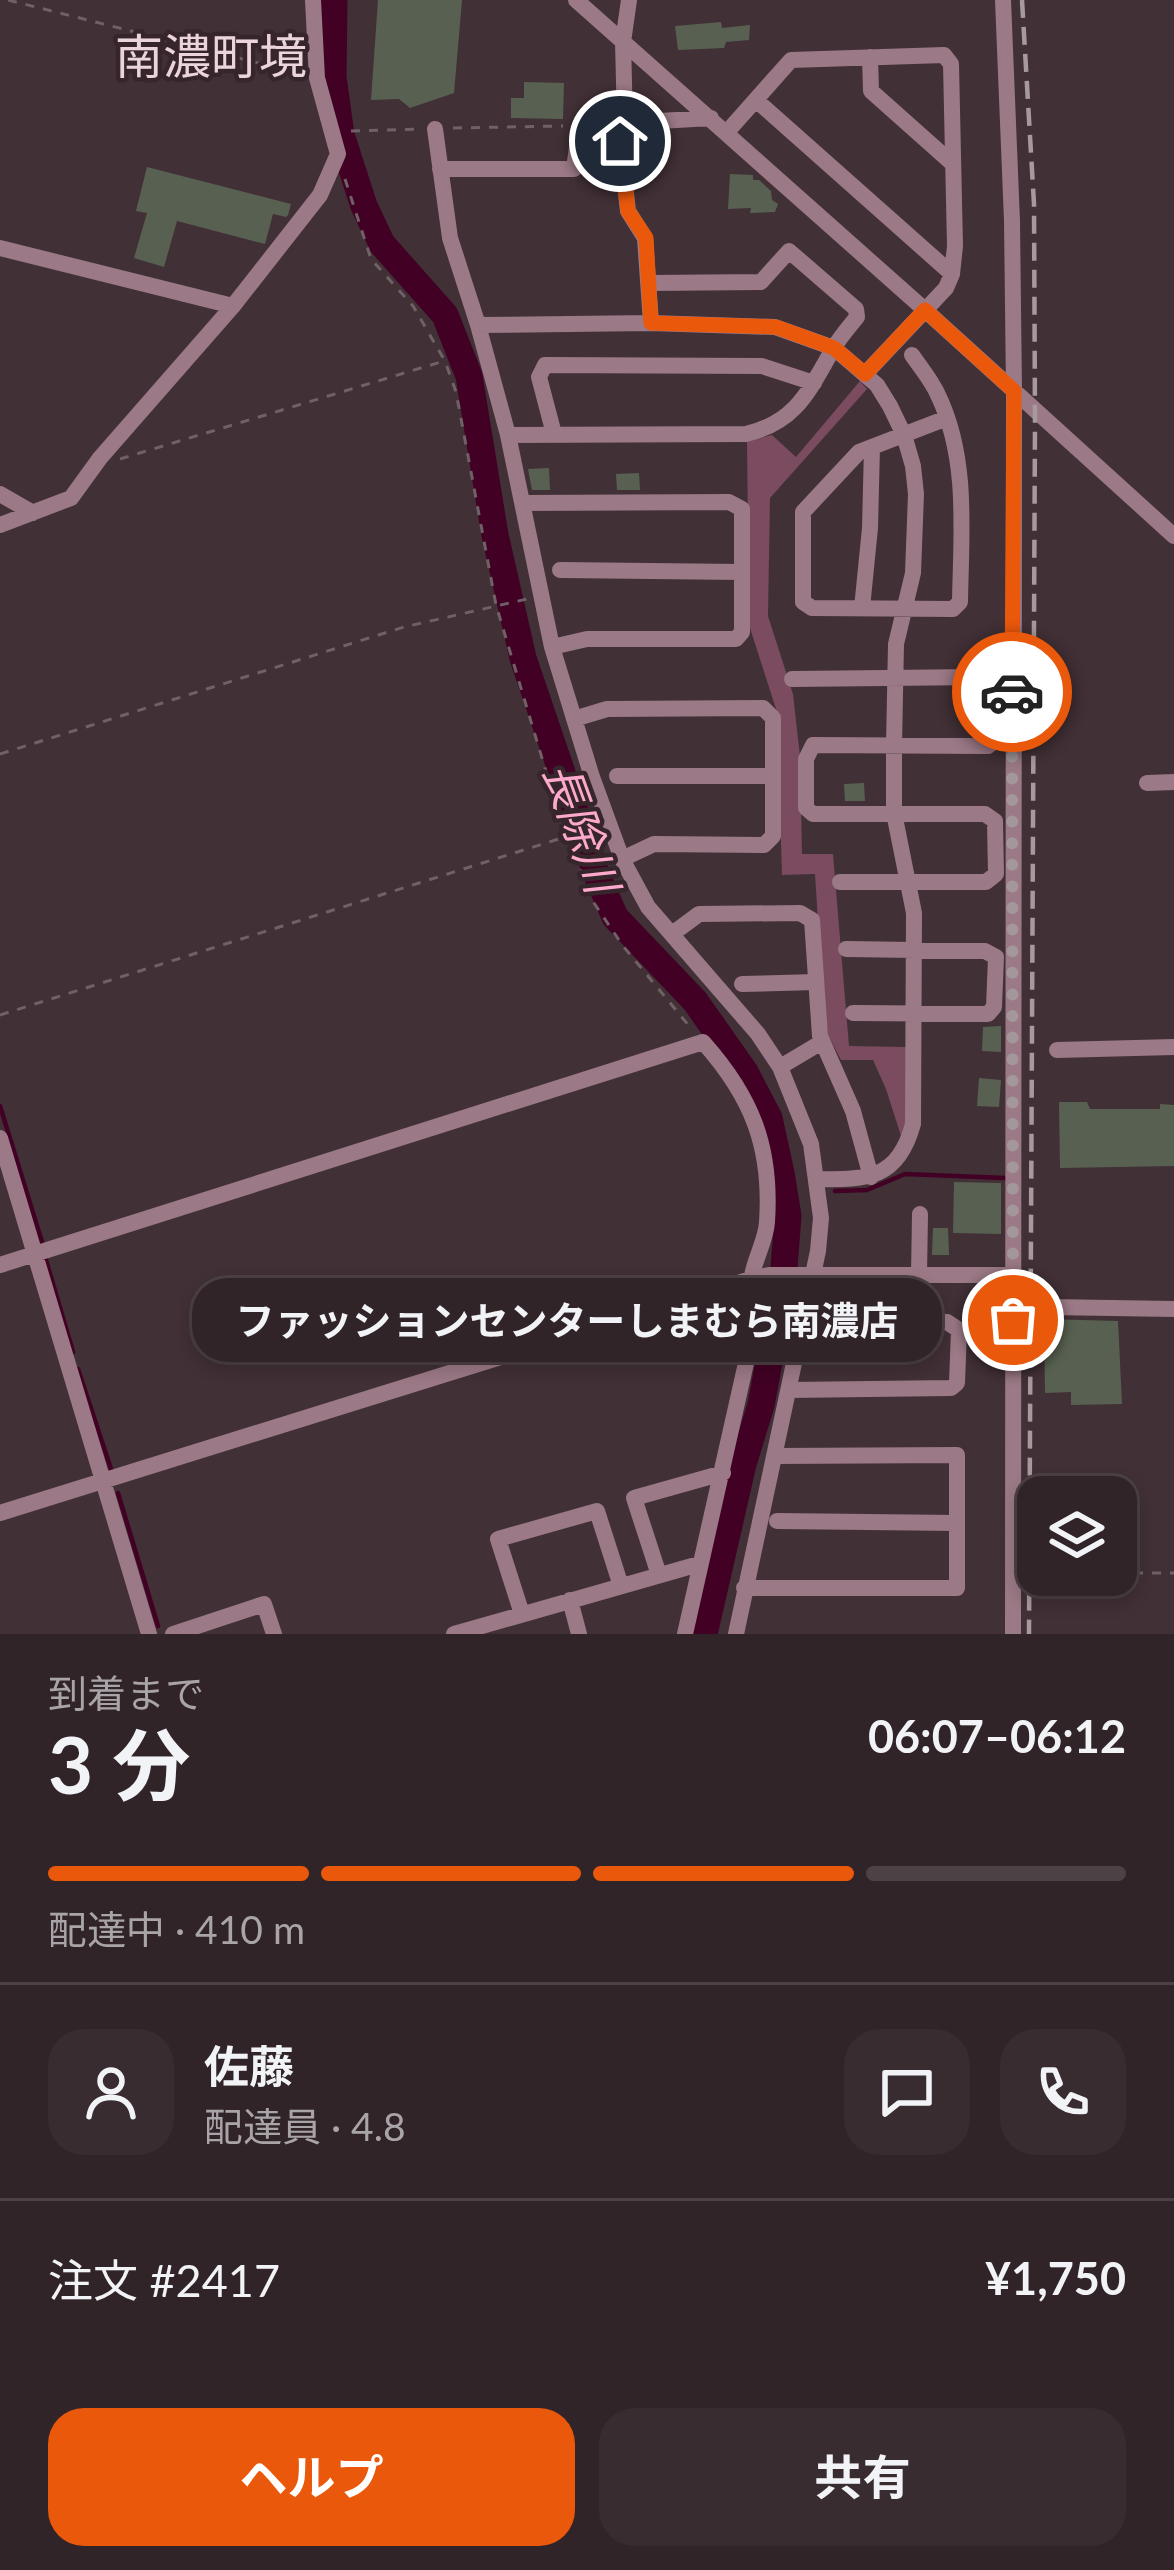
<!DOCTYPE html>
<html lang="ja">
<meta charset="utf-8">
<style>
:root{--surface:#312428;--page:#392c30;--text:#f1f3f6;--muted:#a8a4a8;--line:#4c4145;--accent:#ea580c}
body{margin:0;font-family:Lato,"Noto Sans JP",sans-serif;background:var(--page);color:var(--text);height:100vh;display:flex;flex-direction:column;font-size:45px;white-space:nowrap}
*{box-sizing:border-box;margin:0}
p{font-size:39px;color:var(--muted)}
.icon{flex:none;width:66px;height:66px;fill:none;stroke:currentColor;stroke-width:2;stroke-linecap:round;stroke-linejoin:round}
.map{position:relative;height:1634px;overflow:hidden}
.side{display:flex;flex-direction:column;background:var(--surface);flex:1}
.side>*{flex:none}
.tools{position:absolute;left:1017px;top:1476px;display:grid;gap:24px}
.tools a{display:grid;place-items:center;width:120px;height:120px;border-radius:24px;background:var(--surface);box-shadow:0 6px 18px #0003,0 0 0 3px var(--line);font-size:60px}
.pin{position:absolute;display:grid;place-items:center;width:102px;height:102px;color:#fff;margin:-51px;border:6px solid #fff;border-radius:50%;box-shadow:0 3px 12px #0007}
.courier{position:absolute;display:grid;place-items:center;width:120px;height:120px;margin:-60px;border:9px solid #ea580c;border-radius:50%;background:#fff;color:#222;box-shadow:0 3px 15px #0007}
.bubble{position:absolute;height:84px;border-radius:36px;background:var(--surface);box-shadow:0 6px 18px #0003,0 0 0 3px var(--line);font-size:39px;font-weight:700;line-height:84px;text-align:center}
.summary em{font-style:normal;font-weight:700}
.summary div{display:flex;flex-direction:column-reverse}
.summary{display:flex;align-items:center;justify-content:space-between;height:204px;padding:0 48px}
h1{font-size:78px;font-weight:700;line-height:90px}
.bar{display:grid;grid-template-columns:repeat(4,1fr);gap:18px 12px;align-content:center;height:144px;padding:0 48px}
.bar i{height:15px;border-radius:9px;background:var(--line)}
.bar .on{background:var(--accent)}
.bar p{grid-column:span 4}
.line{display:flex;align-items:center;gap:30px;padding:0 48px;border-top:3px solid var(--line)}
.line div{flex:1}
.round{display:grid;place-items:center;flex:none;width:126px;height:126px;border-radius:36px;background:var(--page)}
.primary-button{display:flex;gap:24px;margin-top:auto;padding:24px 48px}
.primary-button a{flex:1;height:138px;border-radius:36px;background:var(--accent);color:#fff;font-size:48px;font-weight:700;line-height:138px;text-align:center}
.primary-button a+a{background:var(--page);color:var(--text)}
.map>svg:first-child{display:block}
.green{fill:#7b4b5f}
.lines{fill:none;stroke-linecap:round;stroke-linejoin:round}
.stream{stroke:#410024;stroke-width:4.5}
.river{stroke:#410024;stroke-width:27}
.building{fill:#586151}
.path{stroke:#706166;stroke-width:3;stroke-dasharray:9 9;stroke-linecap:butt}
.minor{stroke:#9b7986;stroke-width:16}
.rail{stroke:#a79a9f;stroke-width:4.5;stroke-dasharray:18 9;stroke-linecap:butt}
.done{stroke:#a4979b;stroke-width:12;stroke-dasharray:0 21.6}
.route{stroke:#ea580c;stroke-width:15}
.labels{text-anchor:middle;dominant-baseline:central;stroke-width:9;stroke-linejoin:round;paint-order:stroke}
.water-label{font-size:45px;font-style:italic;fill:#fda9cb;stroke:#36262c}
.quarter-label{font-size:48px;fill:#ebd4dc;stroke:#36262c}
</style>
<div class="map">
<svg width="1174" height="1634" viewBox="0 0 1174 1634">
<rect width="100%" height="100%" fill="#413036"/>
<path class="green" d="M 860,381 L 867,389 L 770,498 L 768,616 L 793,694 L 800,756 L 802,854 L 833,854 L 849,1046 L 906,1047 L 906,1122 L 902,1139 L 886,1089 L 873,1060 L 841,1060 L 828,1035 L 822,986 L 815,874 L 782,875 L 777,712 L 749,625 L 747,441 L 772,435 L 796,457 Z"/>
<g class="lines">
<path class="stream" d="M 0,1106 L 42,1242
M 784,1191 L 794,1192
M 835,1191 L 867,1190 L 905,1174 L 1005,1178
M 46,1260 L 73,1352
M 78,1369 L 112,1472
M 118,1493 L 158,1626"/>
<path class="river" d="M 334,0 L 333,77 L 341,135 L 364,206 L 382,244 L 445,315 L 469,376 L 495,535 L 523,658 L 596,873 L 615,917 L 695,1001 L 745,1072 L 769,1118 L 781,1173 L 788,1216 L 782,1293 L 761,1405 L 743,1464 L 704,1634"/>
</g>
<path class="building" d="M 378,0 L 462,0 L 454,93 L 410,108 L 399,99 L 371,100 Z
M 721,22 L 722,28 L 750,25 L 749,40 L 726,42 L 724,48 L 678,50 L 675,26 Z
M 524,82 L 564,83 L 563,119 L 511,118 L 511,98 L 524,98 Z
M 147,167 L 291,204 L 288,215 L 286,217 L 273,214 L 265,244 L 177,221 L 164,267 L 134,258 L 147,213 L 136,211 Z
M 730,174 L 753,175 L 753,180 L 759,180 L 771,191 L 772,200 L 778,204 L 775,212 L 750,213 L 751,208 L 728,209 Z
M 549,468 L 550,490 L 532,490 L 528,469 Z
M 639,473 L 640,490 L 617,490 L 616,474 Z
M 864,783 L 865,801 L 845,801 L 844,784 Z
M 1001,1026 L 1001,1052 L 982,1051 L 983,1027 Z
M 979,1078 L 1001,1080 L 999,1107 L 977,1106 Z
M 1059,1102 L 1087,1102 L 1090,1109 L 1160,1109 L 1160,1104 L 1174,1105 L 1174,1166 L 1060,1168 Z
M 954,1182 L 1001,1183 L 1001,1234 L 953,1233 Z
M 933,1228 L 948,1228 L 949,1255 L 932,1255 Z
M 1044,1319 L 1118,1321 L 1122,1404 L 1071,1405 L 1071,1392 L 1045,1393 Z
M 731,1323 L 736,1339 L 675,1359 L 669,1339 Z"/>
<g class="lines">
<path class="path" d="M 8,0 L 298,73
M 453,128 L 563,126
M 351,131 L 419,129
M 345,179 L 371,259 L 413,306 L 445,361 L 456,392 L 496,605 L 563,828 L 594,903 L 623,946 L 690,1027
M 120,459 L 444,361
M 0,754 L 404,627 L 527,599
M 0,1015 L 565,837
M 1116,1573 L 1174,1573"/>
<path class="minor" d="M 576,0 L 925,310 L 1174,536
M 629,0 L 623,42 L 625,123 L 620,141 L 628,211 L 645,238 L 651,323
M 1003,0 L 1012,221 L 1014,391 L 1013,1634
M 870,57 L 871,91 L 953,164
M 756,100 L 952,274
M 625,123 L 711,118
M 435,129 L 450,238 L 478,325 L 508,435 L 552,647 L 592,777 L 622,859 L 648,907 L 758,1034 L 780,1067 L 811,1144 L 821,1218 L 818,1251 L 736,1634
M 727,132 L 791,60 L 944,55 L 951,64 L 955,246 L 952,274 L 946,288 L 865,374
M 440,169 L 574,169 L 580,125
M 0,248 L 233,306
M 478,325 L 651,323 L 775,327 L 834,348 L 877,385 L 890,406 L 904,435 L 913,466 L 916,494 L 913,573 L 896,644 L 894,745 L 894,813 L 914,913 L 913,1124 C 898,1179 868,1180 817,1179
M 912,355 C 921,368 932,381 938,395 C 969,459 961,534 960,602 L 953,609 L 812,608 L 803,602 L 803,512 L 859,452 L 947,418
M 554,434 L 539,377 L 545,365 L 762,366 L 814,383
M 508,435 L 746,434 C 797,422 809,390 833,349 C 840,337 849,327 857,317 L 856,309 L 789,251 L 761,282 L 649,283
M 0,494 L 33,513
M 523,503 L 729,502 L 742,509 L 742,632 L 736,639 L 587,639 L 552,647
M 0,525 L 71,498 L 100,458 L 233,306 L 320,195 L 338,154 L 317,78 L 313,0
M 560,570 L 741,572
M 862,608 L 870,528 L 872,447
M 792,679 L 979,677 L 994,684 L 996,740 L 988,746 L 813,745 L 806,759 L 806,808 L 813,814 L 985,814 L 995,821 L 996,874 L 986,882 L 840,882
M 574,719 L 607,709 L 763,708 L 773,718 L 773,836 L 764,845 L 654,844 L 622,859
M 617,776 L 772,776
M 1147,783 L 1174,782
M 672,934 L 699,914 L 800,913 L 812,920 L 820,1036 L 853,1111 L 871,1177
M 846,949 L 985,951 L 996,957 L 994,1007 L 988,1014 L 853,1013
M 742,984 L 816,982
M 1057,1050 L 1174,1047
M 780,1067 L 822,1042
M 0,1138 L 149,1634
M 0,1265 L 703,1042 C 752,1097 772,1147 767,1222 C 766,1240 755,1258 752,1276 C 750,1291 754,1308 755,1323 L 685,1634
M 919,1275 L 920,1214
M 1048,1307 L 1174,1309
M 789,1390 L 951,1388 L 957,1383 L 959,1330 L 947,1322 L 804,1323
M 0,1513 L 751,1279 L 769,1275 L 1013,1275
M 777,1521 L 957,1523
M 659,1575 L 634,1498 L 723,1473
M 744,1588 L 957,1588 L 957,1455 L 774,1456
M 570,1600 L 579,1634
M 522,1614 L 498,1539 L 597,1511 L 621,1586
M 173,1634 L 264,1604 L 274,1634
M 454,1634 L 699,1564"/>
<path class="rail" d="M 1022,0 L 1034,204 L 1035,422 L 1029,1634"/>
</g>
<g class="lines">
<path class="done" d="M 1012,692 L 1013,1320"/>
<path class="route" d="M 620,141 L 628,211 L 646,238 L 651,323 L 776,327 L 834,348 L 865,374 L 925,310 L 1014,391 L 1012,692"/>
</g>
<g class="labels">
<g class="water-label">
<text transform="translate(582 827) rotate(70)">長除川</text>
</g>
<g class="quarter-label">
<text x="211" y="55">南濃町境</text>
</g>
</g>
</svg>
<div class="tools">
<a><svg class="icon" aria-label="layers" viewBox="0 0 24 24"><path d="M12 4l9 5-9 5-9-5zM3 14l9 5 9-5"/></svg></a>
</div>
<div class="pin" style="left:1013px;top:1320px;background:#ea580c"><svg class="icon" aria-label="bag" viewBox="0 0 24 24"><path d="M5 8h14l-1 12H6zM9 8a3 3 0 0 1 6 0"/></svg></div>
<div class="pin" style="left:620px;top:141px;background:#1f2937"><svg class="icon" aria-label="home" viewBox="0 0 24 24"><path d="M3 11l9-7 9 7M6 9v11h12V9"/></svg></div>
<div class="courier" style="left:1012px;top:692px"><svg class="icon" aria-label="car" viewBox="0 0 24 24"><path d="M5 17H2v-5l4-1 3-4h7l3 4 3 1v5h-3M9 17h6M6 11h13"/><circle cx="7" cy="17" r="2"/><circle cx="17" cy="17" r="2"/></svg></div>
<div class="bubble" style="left:192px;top:1278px;width:750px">ファッションセンターしまむら南濃店</div>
</div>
<section class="side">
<div class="summary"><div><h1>3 分</h1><p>到着まで</p></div><em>06:07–06:12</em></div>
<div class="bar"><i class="on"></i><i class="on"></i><i class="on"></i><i></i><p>配達中 · 410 m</p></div>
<div class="line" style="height:216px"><a class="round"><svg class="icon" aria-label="person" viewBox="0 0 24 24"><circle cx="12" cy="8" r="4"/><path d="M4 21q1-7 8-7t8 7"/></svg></a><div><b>佐藤</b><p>配達員 · 4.8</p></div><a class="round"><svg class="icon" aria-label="chat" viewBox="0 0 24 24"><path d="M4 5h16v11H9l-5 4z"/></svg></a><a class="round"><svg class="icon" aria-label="phone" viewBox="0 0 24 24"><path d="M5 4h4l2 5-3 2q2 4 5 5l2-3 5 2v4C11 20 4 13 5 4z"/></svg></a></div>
<div class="line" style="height:156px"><div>注文 #2417</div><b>¥1,750</b></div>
<div class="primary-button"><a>ヘルプ</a><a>共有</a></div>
</section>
